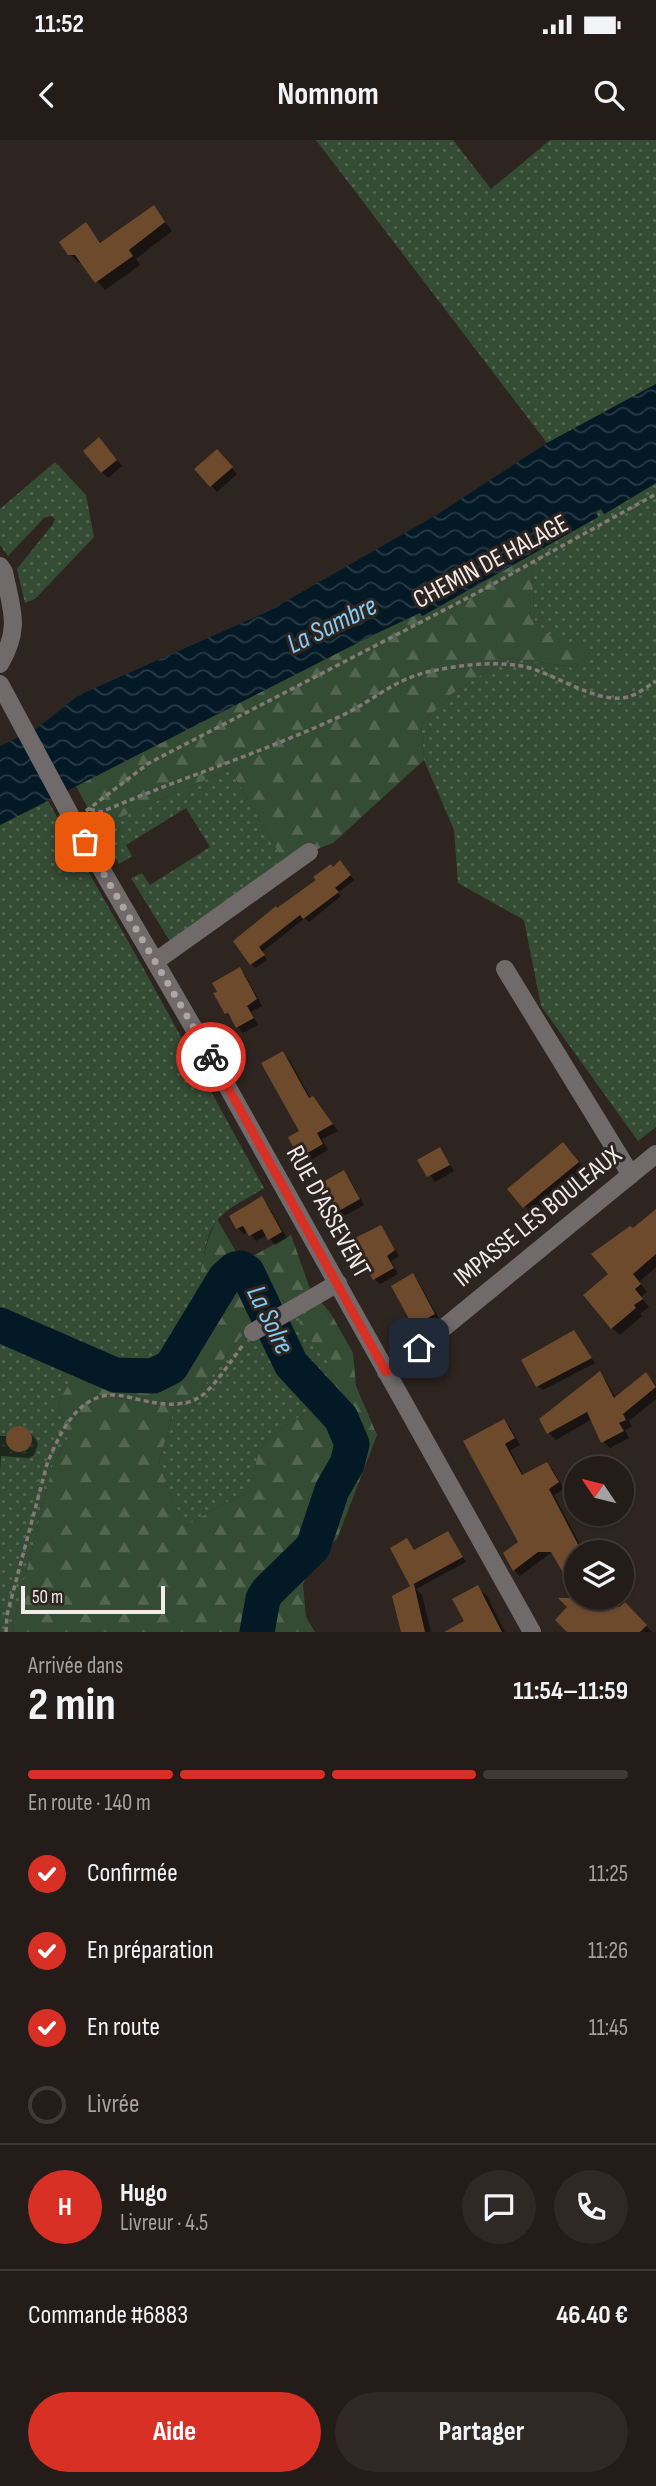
<!DOCTYPE html>
<html lang="fr">
<meta charset="utf-8">
<style>
:root{--surface:#231c18;--page:#2f2925;--text:#f1f3f6;--muted:#a3a1a2;--line:#403a37;--accent:#d93025}
body{margin:0;font-family:"Sofia Sans Condensed",sans-serif;background:var(--page);color:var(--text);height:100vh;display:flex;flex-direction:column;font-size:26px;white-space:nowrap}
*{box-sizing:border-box;margin:0}
p{font-size:23px;color:var(--muted)}
.icon{flex:none;width:38px;height:38px;fill:none;stroke:currentColor;stroke-width:2;stroke-linecap:round;stroke-linejoin:round}
.map{position:relative;height:1492px;overflow:hidden}
.details{display:flex;flex-direction:column;background:var(--surface);flex:1}
.details>*{flex:none}
.needle{width:46px;rotate:305deg}
.tools{position:absolute;left:564px;top:1316px;display:grid;gap:14px}
.tools a{display:grid;place-items:center;width:70px;height:70px;border-radius:50%;background:var(--surface);box-shadow:0 2px 5px #0004,0 0 0 2px var(--line);font-size:35px}
.scale{position:absolute;left:21px;bottom:18px;width:144px;box-sizing:border-box;padding-left:7px;border:4px solid #f2ebe8;border-top:0;font-size:19px;line-height:24px;white-space:nowrap;color:#f2ebe8;-webkit-text-stroke:5px #2f2520;paint-order:stroke}
.pin{position:absolute;display:grid;place-items:center;width:60px;height:60px;color:#fff;margin:-30px;border-radius:14px;box-shadow:0 4px 10px #0006}
.courier{position:absolute;display:grid;place-items:center;width:70px;height:70px;margin:-35px;border:5px solid #d93025;border-radius:50%;background:#fff;color:#222;box-shadow:0 2px 9px #0007}
.overview em{font-style:normal;font-weight:700}
.overview div{display:flex;flex-direction:column-reverse}
.overview{display:flex;align-items:center;justify-content:space-between;height:119px;padding:0 28px}
h1{font-size:46px;font-weight:700;line-height:52px}
.bar{display:grid;grid-template-columns:repeat(4,1fr);gap:10px 7px;align-content:center;height:84px;padding:0 28px}
.bar i{height:9px;border-radius:5px;background:var(--line)}
.bar .selected{background:var(--accent)}
.bar p{grid-column:span 4}
.line{display:flex;align-items:center;gap:18px;padding:0 28px;border-top:2px solid var(--line)}
.line div{flex:1}
.round{display:grid;place-items:center;flex:none;width:74px;height:74px;border-radius:37px;background:var(--page)}
ol{padding:0 28px;list-style:none}
li{display:flex;align-items:center;gap:21px;height:77px}
li p{margin-inline-start:auto}
li .icon{padding:7px;border-radius:50%;background:var(--accent);color:#fff;stroke-width:4}
li:last-child{color:var(--muted)}
li i{width:38px;height:38px;border:4px solid var(--line);border-radius:50%}
.button{display:flex;gap:14px;margin-top:auto;padding:14px 28px}
.button a{flex:1;height:80px;border-radius:42px;background:var(--accent);color:#fff;font-size:28px;font-weight:700;line-height:80px;text-align:center}
.button a+a{background:var(--page);color:var(--text)}
.status{display:flex;justify-content:space-between;align-items:center;height:49px;padding:0 35px;background:var(--surface);direction:ltr}
.status svg{height:19px;fill:currentColor}
header{display:flex;justify-content:space-between;align-items:center;height:91px;padding:0 28px;background:var(--surface);font-size:32px;font-weight:700}
.map>svg:first-child{display:block}
.grass{fill:url(#grass-dots)}
.forest{fill:url(#forest-firs)}
.water{fill:url(#water-waves)}
.shadow{fill:#0007}
.lines{fill:none;stroke-linecap:round;stroke-linejoin:round}
.river{stroke:#031a26;stroke-width:35}
.building{fill:#6e4a2d}
.path{stroke:#837a76;stroke-width:3.5;stroke-dasharray:5 3.5;stroke-linecap:butt}
.minor{stroke:#706a6b;stroke-width:18}
.done{stroke:#aea6a2;stroke-width:7;stroke-dasharray:0 12.6}
.route{stroke:#d93025;stroke-width:9}
.labels{text-anchor:middle;dominant-baseline:central;stroke-width:6;stroke-linejoin:round;paint-order:stroke}
.street-label{font-size:26px;fill:#f2ebe8;stroke:#2f2520}
.water-label{font-size:28px;font-style:italic;fill:#81ccf6;stroke:#2f2520}
</style>
<div class="status"><b>11:52</b><svg viewBox="0 0 49 12"><path d="M0 12V9h3v3zM5 12V6h3v6zM10 12V3h3v9zM15 12V0h3v12zM26 1h20v11H26zM47 4h2v5h-2z"/></svg></div>
<header><svg class="icon" aria-label="back" viewBox="0 0 24 24"><path d="M15 5l-7 7 7 7"/></svg>Nomnom<svg class="icon" aria-label="search" viewBox="0 0 24 24"><circle cx="10" cy="10" r="6"/><path d="M15 15l6 6"/></svg></header>
<div class="map">
<svg width="656" height="1492" viewBox="0 0 656 1492">
<defs>
<pattern id="grass-dots" width="8" height="8" patternUnits="userSpaceOnUse" patternTransform="scale(1.75)"><rect width="8" height="8" fill="#354c34"/><path d="M2 2h.1M6 6h.1" fill="none" stroke="#536651" stroke-width="1.8" stroke-linecap="round"/></pattern>
<pattern id="forest-firs" width="22" height="20" patternUnits="userSpaceOnUse" patternTransform="scale(1.75)"><rect width="22" height="20" fill="#354c34"/><path d="M5 1l3.5 6h-7zM16 11l3.5 6h-7z" fill="#536651"/></pattern>
<pattern id="water-waves" width="16" height="10" patternUnits="userSpaceOnUse" patternTransform="scale(1.75)"><rect width="16" height="10" fill="#031a26"/><path d="M0 5q4-4 8 0t8 0" fill="none" stroke="#283b46"/></pattern>
</defs>
<rect width="100%" height="100%" fill="#2f2520"/>
<path class="grass" d="M 316,0 L 453,0 L 491,49 L 550,0 L 656,0 L 656,244 L 547,303 Z
M 55,322 L 86,355 L 94,397 L 35,459 L 25,463 L 17,429 L 53,384 L 55,379 L 51,376 L 44,378 L 8,416 L 0,405 L 0,369 Z
M 656,343 L 656,987 L 638,1001 L 541,866 L 524,780 L 458,743 L 454,690 L 424,620 L 421,584 L 453,553 L 508,518 L 575,527 L 591,512 L 535,488 L 531,415 L 598,377 L 596,372 L 601,369 L 605,374 Z
M 230,629 L 284,722 L 171,803 L 131,738 L 142,733 L 150,745 L 210,707 L 186,668 L 126,705 L 132,716 L 119,724 L 98,687 Z
M 48,661 L 141,824 L 264,1048 C 249,1058 230,1066 218,1079 C 197,1100 198,1188 197,1218 L 165,1238 L 121,1239 L 78,1228 L 58,1263 L 68,1298 L 53,1325 L 14,1481 L 13,1492 L 0,1492 L 0,685 Z
M 310,1149 L 331,1174 L 310,1167 L 308,1199 L 331,1214 L 332,1239 L 305,1273 L 271,1296 L 257,1312 L 255,1333 L 244,1355 L 224,1363 L 186,1386 L 168,1350 L 159,1322 L 173,1273 L 202,1249 L 234,1205 L 257,1178 Z"/>
<path class="forest" d="M 531,415 L 535,488 L 592,511 L 575,527 L 508,518 L 453,553 L 421,584 L 424,620 L 333,703 L 284,722 L 230,629 L 98,687 L 76,646 L 373,495 L 420,472 L 423,476 Z
M 217,1079 L 242,1122 L 291,1095 L 310,1149 L 257,1178 L 234,1205 L 202,1249 L 173,1273 L 159,1322 L 168,1350 L 186,1386 L 224,1363 L 244,1355 L 255,1333 L 257,1312 L 271,1296 L 305,1273 L 332,1239 L 330,1214 L 308,1199 L 299,1182 L 310,1167 L 331,1174 L 353,1213 L 356,1246 L 377,1295 L 337,1399 L 311,1424 L 303,1445 L 306,1477 L 315,1492 L 13,1492 L 14,1481 L 53,1325 L 68,1298 L 58,1263 L 78,1228 L 121,1239 L 165,1238 L 197,1218 C 198,1172 195,1121 217,1079 Z"/>
<path class="water" d="M 656,244 L 656,343 L 604,374 L 601,369 L 596,371 L 598,377 L 422,476 L 420,473 L 373,495 L 0,685 L 0,606 L 36,589 L 79,555 L 267,472 L 438,374 L 547,303 Z"/>
<path class="shadow" d="M 153,67 L 172,91 L 136,119 L 140,125 L 105,150 L 83,123 L 78,122 L 69,113 L 86,85 L 102,104 Z
M 105,305 L 122,326 L 108,338 L 102,332 Z
M 223,317 L 237,334 L 217,352 L 197,330 Z
M 344,727 L 354,740 L 338,753 L 341,756 L 309,782 L 305,778 L 262,812 L 267,820 L 255,828 L 235,801 L 333,729 Z
M 240,829 L 245,835 L 262,866 L 251,872 L 258,885 L 243,893 L 226,873 L 219,852 Z
M 283,913 L 289,919 L 311,959 L 319,964 L 338,991 L 322,999 L 328,1010 L 306,1023 L 301,1017 L 301,992 Z
M 440,1009 L 454,1031 L 435,1042 L 420,1020 Z
M 572,1014 L 587,1032 L 534,1076 L 510,1049 Z
M 343,1032 L 349,1038 L 364,1065 L 344,1076 L 339,1071 Z
M 261,1059 L 267,1064 L 287,1098 L 275,1105 L 267,1095 L 256,1101 L 248,1091 L 244,1094 L 238,1088 Z
M 656,1071 L 656,1127 L 639,1142 L 647,1152 L 641,1157 L 649,1167 L 640,1174 L 642,1176 L 620,1195 L 612,1188 L 611,1135 L 633,1090 Z
M 381,1087 L 399,1116 L 391,1121 L 398,1134 L 380,1144 L 375,1139 Z
M 413,1136 L 418,1141 L 440,1180 L 421,1191 L 415,1185 Z
M 574,1192 L 595,1223 L 543,1250 L 538,1246 Z
M 600,1234 L 606,1241 L 616,1258 L 646,1234 L 656,1245 L 656,1259 L 629,1281 L 632,1287 L 625,1290 L 629,1298 L 610,1308 L 603,1301 L 592,1279 L 556,1300 L 549,1293 L 541,1279 Z
M 504,1281 L 510,1287 L 520,1305 L 510,1310 L 524,1336 L 547,1324 L 553,1330 L 564,1349 L 554,1355 L 584,1412 L 553,1411 L 520,1436 L 514,1430 L 521,1402 L 465,1302 Z
M 17,1288 L 29,1292 L 35,1298 L 38,1304 L 34,1315 L 29,1318 L 1,1316 L 0,1330 L 0,1296 L 8,1296 Z
M 448,1393 L 466,1422 L 416,1449 L 422,1455 L 431,1492 L 402,1492 L 394,1457 L 413,1447 L 407,1401 L 415,1411 Z
M 602,1407 L 607,1412 L 590,1412 Z
M 478,1448 L 487,1456 L 505,1492 L 448,1492 L 467,1482 Z
M 576,1454 L 576,1458 L 619,1458 L 652,1492 L 569,1492 L 558,1480 L 569,1467 L 566,1463 Z"/>
<g class="lines">
<path class="river" d="M 0,1185 L 115,1235 L 153,1236 L 171,1227 L 225,1138 L 235,1129 L 241,1128 L 247,1132 L 291,1224 L 341,1278 L 352,1304 L 347,1324 L 332,1350 L 313,1407 L 267,1452 L 263,1459 L 257,1492"/>
</g>
<path class="building" d="M 154,65 L 165,82 L 129,110 L 133,116 L 95,143 L 75,115 L 68,115 L 59,102 L 86,82 L 100,103 Z
M 99,297 L 117,320 L 101,333 L 83,311 Z
M 217,309 L 233,327 L 210,347 L 194,329 Z
M 340,720 L 351,735 L 335,748 L 339,752 L 303,779 L 300,775 L 259,807 L 265,815 L 250,825 L 233,801 L 276,766 L 277,768 L 316,740 L 313,737 L 331,724 L 333,727 Z
M 240,827 L 257,859 L 247,866 L 254,878 L 236,888 L 228,873 L 225,874 L 213,853 L 217,852 L 212,843 Z
M 283,911 L 309,958 L 313,956 L 333,984 L 317,993 L 323,1004 L 299,1018 L 288,997 L 299,991 L 261,923 Z
M 563,1002 L 579,1022 L 523,1068 L 507,1049 Z
M 440,1007 L 450,1025 L 427,1037 L 417,1020 Z
M 344,1030 L 360,1059 L 337,1072 L 321,1043 Z
M 262,1056 L 282,1092 L 268,1100 L 262,1089 L 249,1096 L 243,1086 L 236,1089 L 229,1076 Z
M 656,1069 L 656,1114 L 633,1134 L 641,1144 L 635,1149 L 643,1159 L 634,1165 L 636,1168 L 611,1189 L 583,1155 L 608,1134 L 591,1114 L 630,1086 L 633,1088 Z
M 381,1085 L 395,1110 L 387,1116 L 394,1128 L 373,1140 L 351,1100 Z
M 413,1133 L 435,1174 L 413,1186 L 391,1146 Z
M 574,1190 L 592,1218 L 536,1247 L 521,1220 Z
M 600,1231 L 614,1258 L 646,1232 L 656,1247 L 623,1274 L 626,1280 L 619,1283 L 624,1291 L 601,1303 L 587,1272 L 547,1294 L 539,1279 Z
M 504,1279 L 515,1298 L 505,1304 L 522,1335 L 547,1322 L 559,1342 L 549,1349 L 582,1412 L 576,1412 L 576,1455 L 551,1412 L 538,1412 L 513,1431 L 503,1413 L 518,1402 L 463,1301 Z
M6 1299a13 13 0 1 1 26 0a13 13 0 1 1-26 0Z
M 448,1391 L 463,1417 L 410,1446 L 390,1408 L 407,1398 L 414,1410 Z
M 414,1444 L 425,1492 L 401,1492 L 392,1456 Z
M 478,1445 L 502,1492 L 444,1492 L 464,1481 L 452,1459 Z
M 558,1458 L 611,1458 L 619,1467 L 625,1462 L 647,1485 L 640,1492 L 567,1492 L 555,1480 L 567,1467 Z"/>
<g class="lines">
<path class="path" d="M 90,669 L 101,672 C 181,638 264,612 343,575 C 374,560 396,538 432,531 C 460,525 494,521 522,526 C 553,532 597,565 628,557 C 638,554 648,546 656,541
M 86,671 L 149,623 L 475,454 L 656,354
M 6,1492 L 7,1475 L 47,1324 C 59,1296 74,1259 109,1255 C 121,1254 138,1260 151,1262 C 166,1265 184,1266 198,1258 C 211,1252 233,1218 243,1205"/>
<path class="minor" d="M 0,426 L 4,432 C 12,471 21,488 0,524
M 0,544 L 74,682 L 218,930 L 532,1492
M 156,821 L 309,712
M 505,829 L 631,1035
M 253,1192 L 338,1143
M 386,1232 L 419,1208 L 656,1014"/>
</g>
<g class="lines">
<path class="done" d="M 85,702 L 211,917"/>
<path class="route" d="M 211,917 L 386,1232 L 419,1208"/>
</g>
<g class="labels">
<g class="street-label">
<text transform="translate(491 422) rotate(-28)">CHEMIN DE HALAGE</text>
<text transform="translate(328 1072) rotate(61)">RUE D'ASSEVENT</text>
<text transform="translate(538 1077) rotate(-39)">IMPASSE LES BOULEAUX</text>
</g>
<g class="water-label">
<text transform="translate(332 485) rotate(-26)">La Sambre</text>
<text transform="translate(270 1180) rotate(64)">La Solre</text>
</g>
</g>
</svg>
<div class="tools">
<a><svg class="needle" viewBox="-14 -14 28 28"><path d="M0-13l5 13h-10z" fill="#e53935"/><path d="M0 13l5-13h-10z" fill="#a3a1a2"/></svg></a>
<a><svg class="icon" aria-label="layers" viewBox="0 0 24 24"><path d="M12 4l9 5-9 5-9-5zM3 14l9 5 9-5"/></svg></a>
</div>
<div class="scale">50 m</div>
<div class="pin" style="left:85px;top:702px;background:#ea580c"><svg class="icon" aria-label="bag" viewBox="0 0 24 24"><path d="M5 8h14l-1 12H6zM9 8a3 3 0 0 1 6 0"/></svg></div>
<div class="pin" style="left:419px;top:1208px;background:#1f2937"><svg class="icon" aria-label="home" viewBox="0 0 24 24"><path d="M3 11l9-7 9 7M6 9v11h12V9"/></svg></div>
<div class="courier" style="left:211px;top:917px"><svg class="icon" aria-label="bike" viewBox="0 0 24 24"><circle cx="6" cy="16" r="4"/><circle cx="18" cy="16" r="4"/><path d="M6 16l4-8h5l3 8M10 8l3 8H6M13 5h3"/></svg></div>
</div>
<section class="details">
<div class="overview"><div><h1>2 min</h1><p>Arrivée dans</p></div><em>11:54–11:59</em></div>
<div class="bar"><i class="selected"></i><i class="selected"></i><i class="selected"></i><i></i><p>En route · 140 m</p></div>
<ol>
<li><svg class="icon" aria-label="check" viewBox="0 0 24 24"><path d="M5 12l5 5 9-10"/></svg>Confirmée<p>11:25</p></li>
<li><svg class="icon" aria-label="check" viewBox="0 0 24 24"><path d="M5 12l5 5 9-10"/></svg>En préparation<p>11:26</p></li>
<li><svg class="icon" aria-label="check" viewBox="0 0 24 24"><path d="M5 12l5 5 9-10"/></svg>En route<p>11:45</p></li>
<li><i></i>Livrée</li>
</ol>
<div class="line" style="height:126px"><b class="round" style="background:var(--accent);color:#fff">H</b><div><b>Hugo</b><p>Livreur · 4.5</p></div><a class="round"><svg class="icon" aria-label="chat" viewBox="0 0 24 24"><path d="M4 5h16v11H9l-5 4z"/></svg></a><a class="round"><svg class="icon" aria-label="phone" viewBox="0 0 24 24"><path d="M5 4h4l2 5-3 2q2 4 5 5l2-3 5 2v4C11 20 4 13 5 4z"/></svg></a></div>
<div class="line" style="height:91px"><div>Commande #6883</div><b>46.40 €</b></div>
<div class="button"><a>Aide</a><a>Partager</a></div>
</section>
